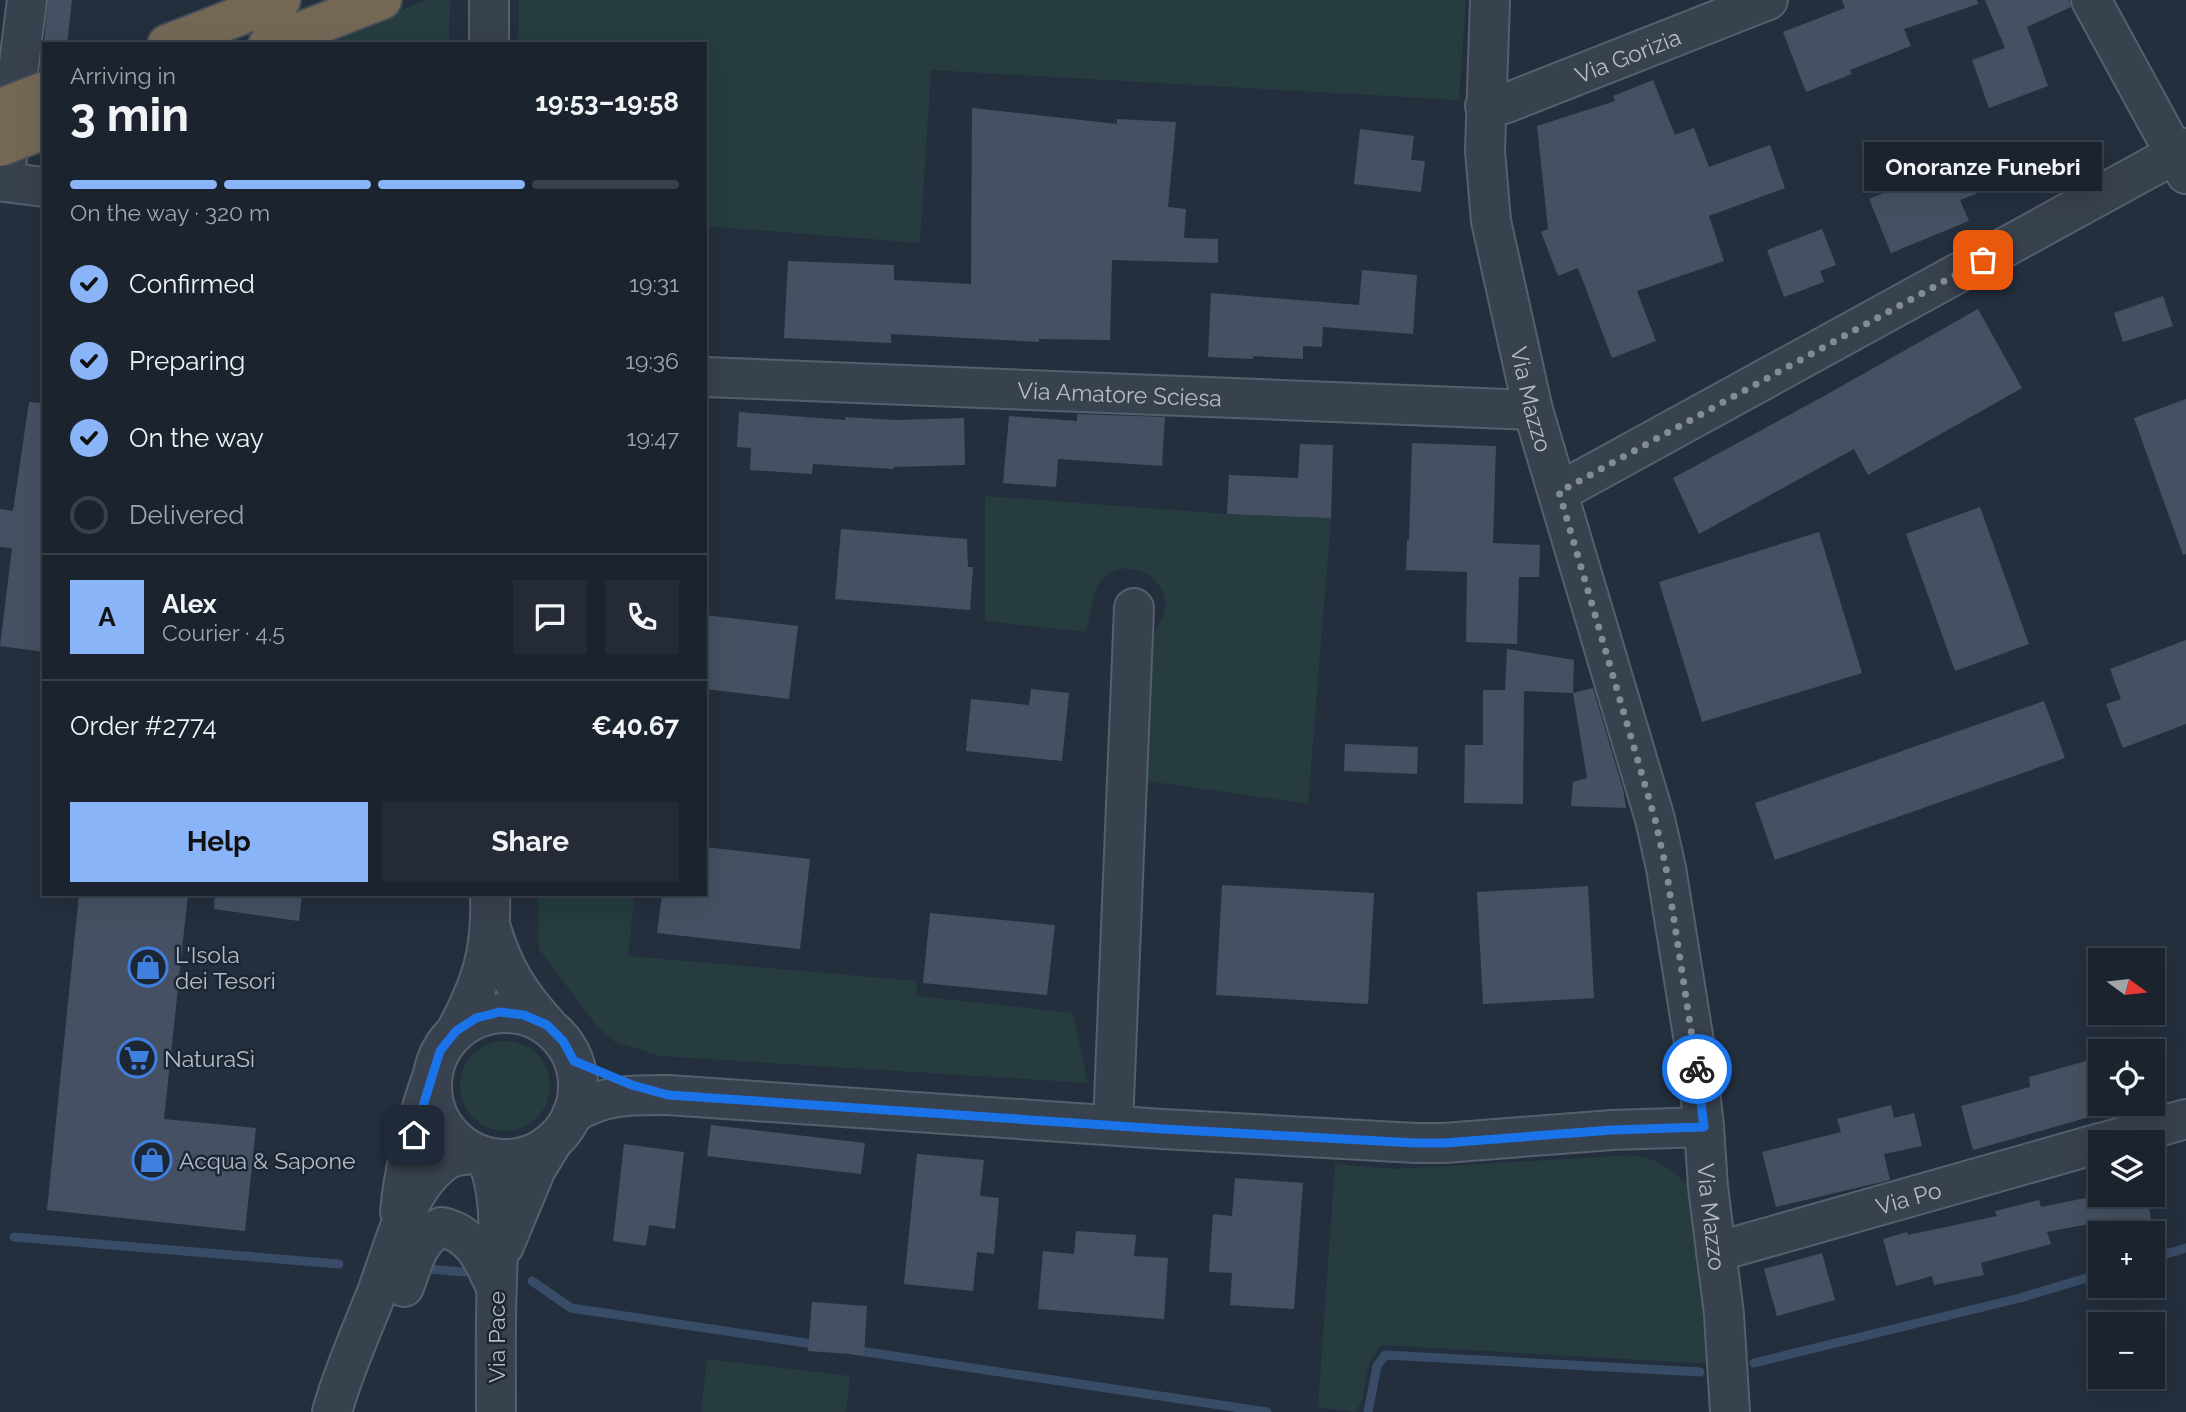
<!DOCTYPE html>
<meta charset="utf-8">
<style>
:root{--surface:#1b232e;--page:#242b36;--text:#f1f3f6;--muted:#a0a4aa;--line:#39404a;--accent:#8ab4f8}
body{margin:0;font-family:Raleway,sans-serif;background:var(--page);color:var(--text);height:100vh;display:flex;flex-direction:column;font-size:26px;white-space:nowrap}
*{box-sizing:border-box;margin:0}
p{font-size:23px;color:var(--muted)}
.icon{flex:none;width:38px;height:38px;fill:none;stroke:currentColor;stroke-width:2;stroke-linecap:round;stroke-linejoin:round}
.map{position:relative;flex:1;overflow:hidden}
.drawer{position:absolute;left:42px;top:42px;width:665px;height:854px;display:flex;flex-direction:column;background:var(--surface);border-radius:0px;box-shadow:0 7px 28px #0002,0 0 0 2px var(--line)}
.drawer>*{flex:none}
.needle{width:46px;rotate:105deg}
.fabs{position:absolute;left:2088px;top:948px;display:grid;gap:14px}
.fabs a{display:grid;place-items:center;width:77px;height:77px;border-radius:0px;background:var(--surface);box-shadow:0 7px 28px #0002,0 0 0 2px var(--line);font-size:35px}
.pin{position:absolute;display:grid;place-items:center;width:60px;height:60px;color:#fff;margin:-30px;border-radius:14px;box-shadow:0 4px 10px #0006}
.courier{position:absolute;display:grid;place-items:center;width:70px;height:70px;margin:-35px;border:5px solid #1a73e8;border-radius:50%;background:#fff;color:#222;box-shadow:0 2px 9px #0007}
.bubble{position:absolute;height:49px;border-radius:0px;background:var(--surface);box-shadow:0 7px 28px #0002,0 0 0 2px var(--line);font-size:23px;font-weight:700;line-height:49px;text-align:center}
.overview em{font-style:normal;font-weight:700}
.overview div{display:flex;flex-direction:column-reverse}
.overview{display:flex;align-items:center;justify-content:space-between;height:119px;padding:0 28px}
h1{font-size:46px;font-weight:700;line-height:52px}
.bar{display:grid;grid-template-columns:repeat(4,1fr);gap:10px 7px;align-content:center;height:84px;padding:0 28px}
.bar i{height:9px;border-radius:5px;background:var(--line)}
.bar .on{background:var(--accent)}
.bar p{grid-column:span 4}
.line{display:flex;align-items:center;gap:18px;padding:0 28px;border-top:2px solid var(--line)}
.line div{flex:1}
.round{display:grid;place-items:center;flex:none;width:74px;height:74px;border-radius:0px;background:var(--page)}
ol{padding:0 28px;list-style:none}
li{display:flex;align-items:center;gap:21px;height:77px}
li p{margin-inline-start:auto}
li .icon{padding:7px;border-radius:50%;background:var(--accent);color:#111;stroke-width:4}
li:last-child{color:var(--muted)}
li i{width:38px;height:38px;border:4px solid var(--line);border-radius:50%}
.cta{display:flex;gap:14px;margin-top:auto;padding:14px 28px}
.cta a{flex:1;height:80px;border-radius:0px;background:var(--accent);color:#111;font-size:28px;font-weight:700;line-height:80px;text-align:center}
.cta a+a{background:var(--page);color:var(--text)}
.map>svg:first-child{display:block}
.green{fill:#263c3f}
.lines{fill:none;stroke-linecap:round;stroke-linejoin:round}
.stream{stroke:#394c67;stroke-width:9}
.building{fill:#455162}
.minor-casing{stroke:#565f6c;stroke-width:42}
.highway-casing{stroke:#434c59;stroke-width:42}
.minor{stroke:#38414e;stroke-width:38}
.highway{stroke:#746855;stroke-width:38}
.highway-bridge-casing{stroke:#434c59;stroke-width:42;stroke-linecap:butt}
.highway-bridge{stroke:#746855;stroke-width:38}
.done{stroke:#828b98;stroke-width:7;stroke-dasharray:0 12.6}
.route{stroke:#1a73e8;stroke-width:9}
.labels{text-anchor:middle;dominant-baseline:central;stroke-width:5;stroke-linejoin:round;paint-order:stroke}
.street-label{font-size:23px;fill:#b4bcc9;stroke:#1d2633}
.poi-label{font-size:23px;fill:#b4bcc9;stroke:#1d2633;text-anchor:start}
</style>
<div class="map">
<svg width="2186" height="1412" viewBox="0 0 2186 1412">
<rect width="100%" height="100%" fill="#242f3e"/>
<path class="green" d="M 428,0 L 450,0 L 449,44 L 308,44 Z
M 519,0 L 1466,0 L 1459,100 L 931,70 L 920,243 L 705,226 L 705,44 L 518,44 Z
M 985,496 L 1227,514 L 1331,518 L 1308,804 L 1147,781 L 1150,636 C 1197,589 1123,543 1098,585 C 1094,593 1089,622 1086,632 L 985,621 Z
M 538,894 L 635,894 L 628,956 L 917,981 L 916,996 L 1073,1013 L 1088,1083 L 661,1056 L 615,1042 L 597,1026 L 539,949 Z
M460 1086a45 45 0 1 1 90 0a45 45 0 1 1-90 0Z
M 1633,1155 L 1651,1159 L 1673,1171 L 1698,1196 L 1718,1360 L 1696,1363 L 1382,1345 C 1356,1371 1373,1391 1355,1412 L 1318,1407 L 1335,1164 L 1394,1169 Z
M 707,1359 L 850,1376 L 846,1412 L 701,1412 Z"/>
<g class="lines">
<path class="stream" d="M 14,1237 L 339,1264
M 2152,1258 L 2186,1248
M 429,1269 L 464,1272
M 532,1281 L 571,1308 L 819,1345
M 853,1350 L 1267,1412
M 1754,1363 L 2020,1298 L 2100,1274
M 1368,1412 L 1377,1366 L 1385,1355 L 1700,1372"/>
</g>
<path class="building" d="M 48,0 L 72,0 L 67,44 L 44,44 Z
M 1842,0 L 1977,0 L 1978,4 L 1904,29 L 1911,46 L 1850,70 L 1852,74 L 1806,92 L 1783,32 L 1845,8 Z
M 1985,0 L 2069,0 L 2071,7 L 2027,27 L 2048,86 L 1989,108 L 1972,60 L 2005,48 Z
M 1653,80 L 1675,135 L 1694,128 L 1709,167 L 1770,145 L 1785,188 L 1709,216 L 1724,261 L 1637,291 L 1656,341 L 1612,358 L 1578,268 L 1558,276 L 1541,232 L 1548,229 L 1537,126 L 1615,101 L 1613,96 Z
M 972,108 L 1117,124 L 1117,119 L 1176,122 L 1168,207 L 1186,209 L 1184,238 L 1218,239 L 1218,263 L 1112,260 L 1110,340 L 1039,339 L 1039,342 L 891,334 L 891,343 L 784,338 L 788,261 L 894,265 L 894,280 L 971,284 Z
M 1360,129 L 1414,136 L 1411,160 L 1425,161 L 1421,192 L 1354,184 Z
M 1962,160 L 1976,194 L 1960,200 L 1969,221 L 1891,253 L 1869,199 Z
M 1822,229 L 1836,265 L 1820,271 L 1824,282 L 1784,297 L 1767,250 Z
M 1362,270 L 1417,275 L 1413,334 L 1323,327 L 1322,347 L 1303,346 L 1303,359 L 1253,356 L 1253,359 L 1208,357 L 1211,293 L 1359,305 Z
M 2163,296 L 2173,326 L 2123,342 L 2114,313 Z
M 1978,309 L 2022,388 L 1868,475 L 1854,449 L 1699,534 L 1673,478 L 1824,396 Z
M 2186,399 L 2186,554 L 2183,555 L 2134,418 Z
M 29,402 L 44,403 L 44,652 L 0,646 L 12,548 L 0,547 L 0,509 L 13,511 Z
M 739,412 L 845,420 L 845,417 L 896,420 L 964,418 L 965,465 L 894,467 L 894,469 L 813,464 L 812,474 L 750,470 L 751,448 L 737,447 Z
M 1077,414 L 1165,417 L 1162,466 L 1058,459 L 1056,487 L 1003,483 L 1009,416 L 1077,421 Z
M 1412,443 L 1496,446 L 1493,543 L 1540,545 L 1539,577 L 1519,577 L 1517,644 L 1466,642 L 1467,572 L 1406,570 L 1407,540 L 1409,540 Z
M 1300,444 L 1333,445 L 1331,518 L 1227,514 L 1229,475 L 1298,478 Z
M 1980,507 L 2029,644 L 1955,671 L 1906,534 Z
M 841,529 L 967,539 L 968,567 L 973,567 L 970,610 L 835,599 Z
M 1819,532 L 1862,673 L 1702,722 L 1659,582 Z
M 705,615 L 798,626 L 789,699 L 705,689 Z
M 2186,640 L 2186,724 L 2123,748 L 2106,704 L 2121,699 L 2110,669 Z
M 1507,649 L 1574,660 L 1573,693 L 1524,691 L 1523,804 L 1464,803 L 1465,745 L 1483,745 L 1483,690 L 1521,690 L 1505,690 Z
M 1593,688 L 1623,789 L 1626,808 L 1571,806 L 1573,782 L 1587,778 L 1573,693 Z
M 1031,689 L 1069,693 L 1062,761 L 966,751 L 971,699 L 1029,705 Z
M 2044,701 L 2065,758 L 1775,860 L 1755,803 Z
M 1345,744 L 1418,747 L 1417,774 L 1344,771 Z
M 705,847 L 810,859 L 800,949 L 657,933 L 662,894 L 705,894 Z
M 1222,885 L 1374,893 L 1368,1004 L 1216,995 Z
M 1588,886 L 1594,998 L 1483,1004 L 1477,892 Z
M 79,894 L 188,894 L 164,1119 L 256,1128 L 245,1231 L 47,1210 Z
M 215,894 L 302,894 L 299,921 L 214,909 Z
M 930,913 L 1055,925 L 1047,995 L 923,983 Z
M 2100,1057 L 2100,1114 L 1973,1150 L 1961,1106 L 2030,1087 L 2029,1077 Z
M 1891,1105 L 1894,1118 L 1914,1113 L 1922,1146 L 1884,1154 L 1890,1180 L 1776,1207 L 1762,1152 L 1841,1132 L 1837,1119 Z
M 711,1125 L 865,1143 L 861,1174 L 707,1156 Z
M 624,1144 L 684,1152 L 675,1229 L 649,1225 L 646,1246 L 613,1241 Z
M 917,1154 L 984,1160 L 980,1196 L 999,1198 L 994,1254 L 977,1252 L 973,1291 L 904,1284 Z
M 1235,1178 L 1303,1183 L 1294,1309 L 1230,1305 L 1232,1273 L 1209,1272 L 1213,1214 L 1232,1216 Z
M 2100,1195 L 2147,1195 L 2151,1219 L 2100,1229 L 2099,1222 L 2047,1232 L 2051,1244 L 1981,1263 L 1984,1275 L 1934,1285 L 1932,1276 L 1896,1286 L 1883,1239 L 1907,1232 L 1908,1235 L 1997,1216 L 1995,1211 L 2039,1200 L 2041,1207 Z
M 1076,1231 L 1136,1235 L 1134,1256 L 1168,1258 L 1164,1319 L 1038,1309 L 1043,1251 L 1074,1254 Z
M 1822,1253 L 1835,1300 L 1777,1316 L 1764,1269 Z
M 812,1302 L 867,1306 L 864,1355 L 808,1351 Z"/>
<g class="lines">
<g class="minor-casing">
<g id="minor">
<path d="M 27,0 L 4,182 L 44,187"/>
<path id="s1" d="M 1490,0 L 1485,151 L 1491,221 L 1533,410 L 1655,819 L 1666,868 L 1695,1048 L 1704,1127 L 1708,1187 L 1724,1314 L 1730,1412"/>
<path d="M 2091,0 L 2186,174"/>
<path d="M 489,44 L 489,0"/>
<path id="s2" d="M 1485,106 L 1504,104 L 1768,0"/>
<path id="s3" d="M 705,377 L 1533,410"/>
<path d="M 1559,492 L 2186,148"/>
<path d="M 491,928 C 503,969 519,994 547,1025"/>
<circle cx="505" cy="1086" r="73"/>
<path d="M 456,1031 C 482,982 492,951 490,894"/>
<path d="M 572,1114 C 604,1094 631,1095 668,1095 L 1163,1129 L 1416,1143 L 1444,1143 L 1612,1130 L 1704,1127"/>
<path d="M 1113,1125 L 1134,608"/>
<path d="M 2101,1143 L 2186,1119"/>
<path d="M 486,1157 C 503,1195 498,1241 497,1281 C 495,1325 496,1368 496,1412"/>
<path d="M 400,1212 C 404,1166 416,1123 431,1080"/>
<path d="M 504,1246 L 536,1169 L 553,1141"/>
<path id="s4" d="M 1716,1252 L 2100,1143"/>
<path d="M 404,1287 C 413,1264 417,1239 441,1227 C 473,1233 484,1261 496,1288"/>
<path d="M 332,1412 C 343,1372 360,1335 375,1297 C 392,1255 404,1193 441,1164 C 451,1155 463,1155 476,1154"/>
</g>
</g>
<g class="highway-casing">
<path id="highway" d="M 167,44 L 281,0
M 268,44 L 382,0"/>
</g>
<use href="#minor" class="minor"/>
<use href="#highway" class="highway"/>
<g class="highway-bridge-casing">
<path id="highway-bridge" d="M 0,108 L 44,91
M 0,147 L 44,130"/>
</g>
<use href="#highway-bridge" class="highway-bridge"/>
</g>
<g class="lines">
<path class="done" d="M 1697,1069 L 1666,868 L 1655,819 L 1559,492 L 1983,260"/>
<path class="route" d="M 414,1135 L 440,1051 L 456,1031 L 476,1018 L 500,1012 L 524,1015 L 547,1025 L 563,1041 L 574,1061 L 632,1085 L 668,1095 L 1163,1129 L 1416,1143 L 1444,1143 L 1612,1130 L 1704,1127 L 1697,1069"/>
</g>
<defs>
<g id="shop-ring" transform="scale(2.0125)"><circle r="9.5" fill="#1d2633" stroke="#3f7fe0" stroke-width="1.5"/><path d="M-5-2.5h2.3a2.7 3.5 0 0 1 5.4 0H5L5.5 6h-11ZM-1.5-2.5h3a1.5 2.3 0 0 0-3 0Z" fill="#3f7fe0"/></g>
<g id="supermarket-ring" transform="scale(2.0125)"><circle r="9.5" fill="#1d2633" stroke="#3f7fe0" stroke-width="1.5"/><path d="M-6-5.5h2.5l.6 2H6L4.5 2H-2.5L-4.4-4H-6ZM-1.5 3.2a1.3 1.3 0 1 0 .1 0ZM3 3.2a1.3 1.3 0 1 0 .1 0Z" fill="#3f7fe0"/></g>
</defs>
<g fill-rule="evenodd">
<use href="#shop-ring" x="148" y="967"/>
<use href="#supermarket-ring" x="137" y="1058"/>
<use href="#shop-ring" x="152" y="1160"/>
</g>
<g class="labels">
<g class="street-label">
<text stroke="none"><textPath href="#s2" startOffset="152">Via Gorizia</textPath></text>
<text stroke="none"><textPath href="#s3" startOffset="415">Via Amatore Sciesa</textPath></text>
<text stroke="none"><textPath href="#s1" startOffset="404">Via Mazzo</textPath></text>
<text stroke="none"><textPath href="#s4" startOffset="200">Via Po</textPath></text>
<text stroke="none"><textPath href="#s1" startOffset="1244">Via Mazzo</textPath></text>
<text transform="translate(496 1337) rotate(-90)">Via Pace</text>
</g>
<g class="poi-label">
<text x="175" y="954">L'Isola<tspan x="175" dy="26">dei Tesori</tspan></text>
<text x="164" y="1058">NaturaSì</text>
<text x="179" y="1160">Acqua &amp; Sapone</text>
</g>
</g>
</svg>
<div class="fabs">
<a><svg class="needle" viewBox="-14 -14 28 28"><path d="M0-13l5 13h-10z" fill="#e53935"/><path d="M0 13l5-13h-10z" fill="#a0a4aa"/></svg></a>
<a><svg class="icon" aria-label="locate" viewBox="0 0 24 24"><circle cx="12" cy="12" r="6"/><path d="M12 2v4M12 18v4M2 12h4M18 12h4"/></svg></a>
<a><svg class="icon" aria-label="layers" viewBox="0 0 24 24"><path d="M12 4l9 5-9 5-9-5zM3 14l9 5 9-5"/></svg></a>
<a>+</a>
<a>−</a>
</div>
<div class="pin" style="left:1983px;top:260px;background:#ea580c"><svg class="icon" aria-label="bag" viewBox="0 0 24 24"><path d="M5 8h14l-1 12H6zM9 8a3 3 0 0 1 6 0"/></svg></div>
<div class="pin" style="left:414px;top:1135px;background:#1f2937"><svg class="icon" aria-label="home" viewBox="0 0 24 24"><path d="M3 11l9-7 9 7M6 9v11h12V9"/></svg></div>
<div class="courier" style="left:1697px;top:1069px"><svg class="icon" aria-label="bike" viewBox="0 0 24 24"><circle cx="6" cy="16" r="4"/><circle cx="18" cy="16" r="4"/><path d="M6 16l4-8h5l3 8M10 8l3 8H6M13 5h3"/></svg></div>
<div class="bubble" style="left:1864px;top:142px;width:238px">Onoranze Funebri</div>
<section class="drawer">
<div class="overview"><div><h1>3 min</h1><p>Arriving in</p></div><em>19:53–19:58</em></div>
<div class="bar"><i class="on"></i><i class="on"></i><i class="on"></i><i></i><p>On the way · 320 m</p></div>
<ol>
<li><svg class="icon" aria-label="check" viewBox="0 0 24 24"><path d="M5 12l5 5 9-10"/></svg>Confirmed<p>19:31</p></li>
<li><svg class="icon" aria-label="check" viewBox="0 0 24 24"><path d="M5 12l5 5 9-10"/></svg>Preparing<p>19:36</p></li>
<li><svg class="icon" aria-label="check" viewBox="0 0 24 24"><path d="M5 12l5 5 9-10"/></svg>On the way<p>19:47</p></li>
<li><i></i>Delivered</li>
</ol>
<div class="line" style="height:126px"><b class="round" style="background:var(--accent);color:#111">A</b><div><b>Alex</b><p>Courier · 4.5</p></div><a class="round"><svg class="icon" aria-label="chat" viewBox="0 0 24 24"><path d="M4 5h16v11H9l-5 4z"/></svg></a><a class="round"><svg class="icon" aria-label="phone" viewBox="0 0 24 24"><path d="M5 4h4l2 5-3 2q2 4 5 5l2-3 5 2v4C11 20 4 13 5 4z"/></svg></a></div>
<div class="line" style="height:91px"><div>Order #2774</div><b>€40.67</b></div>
<div class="cta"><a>Help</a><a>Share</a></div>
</section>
</div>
